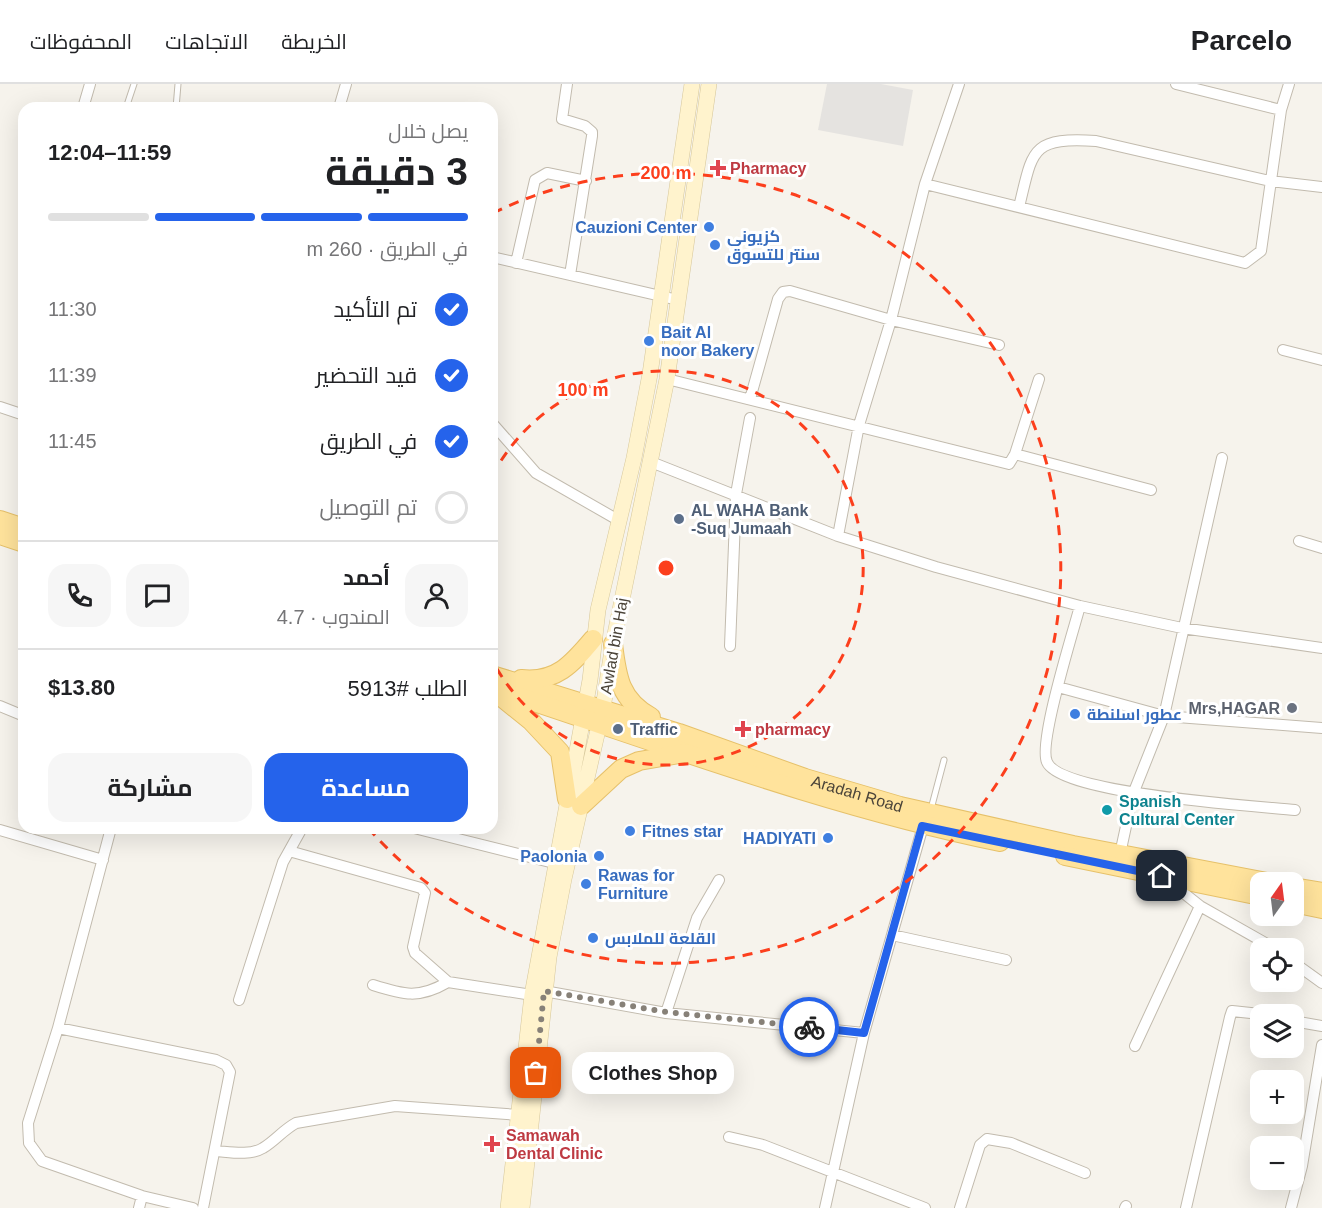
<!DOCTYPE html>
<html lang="ar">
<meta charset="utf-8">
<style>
:root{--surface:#fff;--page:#f6f6f6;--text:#202124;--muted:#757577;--line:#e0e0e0;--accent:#2563eb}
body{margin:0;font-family:Helvetica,Cairo,sans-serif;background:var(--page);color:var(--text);direction:rtl;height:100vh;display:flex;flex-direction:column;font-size:22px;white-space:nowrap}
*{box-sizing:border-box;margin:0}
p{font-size:20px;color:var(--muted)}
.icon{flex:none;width:33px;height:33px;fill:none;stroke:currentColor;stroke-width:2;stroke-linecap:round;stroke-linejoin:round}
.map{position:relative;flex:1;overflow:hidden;direction:ltr}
.side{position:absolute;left:18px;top:18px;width:480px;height:732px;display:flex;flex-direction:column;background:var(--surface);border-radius:18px;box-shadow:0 6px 24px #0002;direction:rtl}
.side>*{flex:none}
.needle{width:39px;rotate:14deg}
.buttons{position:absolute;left:1250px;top:788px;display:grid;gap:12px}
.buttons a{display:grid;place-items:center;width:54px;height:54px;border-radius:12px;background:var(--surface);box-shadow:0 6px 24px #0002;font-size:30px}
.pin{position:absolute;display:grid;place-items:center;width:51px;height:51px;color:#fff;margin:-26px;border-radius:12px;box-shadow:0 3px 9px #0006}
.courier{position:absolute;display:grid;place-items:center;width:60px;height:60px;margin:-30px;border:4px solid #2563eb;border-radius:50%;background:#fff;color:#222;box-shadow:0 2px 8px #0007}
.bubble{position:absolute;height:42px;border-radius:18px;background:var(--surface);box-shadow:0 6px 24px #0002;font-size:20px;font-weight:700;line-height:42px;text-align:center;direction:rtl}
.overview em{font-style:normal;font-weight:700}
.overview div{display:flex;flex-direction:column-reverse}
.overview{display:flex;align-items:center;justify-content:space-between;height:102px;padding:0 30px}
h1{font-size:39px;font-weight:700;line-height:45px}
.bar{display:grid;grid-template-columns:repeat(4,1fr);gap:9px 6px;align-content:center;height:72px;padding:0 30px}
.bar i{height:8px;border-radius:4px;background:var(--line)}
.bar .on{background:var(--accent)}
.bar p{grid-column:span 4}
.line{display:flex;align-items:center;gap:15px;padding:0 30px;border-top:2px solid var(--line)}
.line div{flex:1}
.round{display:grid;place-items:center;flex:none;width:63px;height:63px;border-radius:18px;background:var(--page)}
ol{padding:0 30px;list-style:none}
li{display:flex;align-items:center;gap:18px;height:66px}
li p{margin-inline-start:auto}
li .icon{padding:6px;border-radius:50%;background:var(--accent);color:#fff;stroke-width:4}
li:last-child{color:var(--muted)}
li i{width:33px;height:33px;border:3px solid var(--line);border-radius:50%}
.action{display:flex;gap:12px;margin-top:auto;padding:12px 30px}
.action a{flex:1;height:69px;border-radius:18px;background:var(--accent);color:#fff;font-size:24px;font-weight:700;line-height:69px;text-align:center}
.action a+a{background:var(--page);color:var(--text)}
header{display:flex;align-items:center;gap:36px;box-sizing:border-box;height:84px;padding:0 30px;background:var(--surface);border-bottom:2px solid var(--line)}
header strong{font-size:28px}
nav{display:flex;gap:33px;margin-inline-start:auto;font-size:21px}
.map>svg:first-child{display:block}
.parking{fill:#e5e3e0}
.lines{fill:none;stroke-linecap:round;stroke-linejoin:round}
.service-casing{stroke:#c2bbae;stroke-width:7}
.minor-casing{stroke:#c2bbae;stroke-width:12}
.secondary-casing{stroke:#d6c79b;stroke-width:16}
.primary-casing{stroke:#e6c16a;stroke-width:20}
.service{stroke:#fff;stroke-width:5}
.minor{stroke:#fff;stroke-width:10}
.secondary{stroke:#fff3cd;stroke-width:15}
.primary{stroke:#ffe39c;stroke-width:18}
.done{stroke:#878178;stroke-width:6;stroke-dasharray:0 10.8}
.route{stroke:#2563eb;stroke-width:8}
.ring{fill:none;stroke:#fc3f1d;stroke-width:3;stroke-dasharray:10 8}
.health-dot{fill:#e0444e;stroke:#fff;stroke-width:2}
.shop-dot{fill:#3f7fe0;stroke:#fff;stroke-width:2}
.service-dot{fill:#5c6f8a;stroke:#fff;stroke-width:2}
.worship-dot{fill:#6b7280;stroke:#fff;stroke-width:2}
.culture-dot{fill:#0f9aa8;stroke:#fff;stroke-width:2}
.labels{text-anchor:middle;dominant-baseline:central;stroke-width:6;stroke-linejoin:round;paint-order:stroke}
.health-label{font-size:16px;font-weight:bold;fill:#be3a42;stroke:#fff;text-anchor:start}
.shop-label{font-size:16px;font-weight:bold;fill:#366cbe;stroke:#fff;text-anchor:start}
.service-label{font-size:16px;font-weight:bold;fill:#4e5e75;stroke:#fff;text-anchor:start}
.street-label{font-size:16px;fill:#4b4439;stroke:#fff}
.worship-label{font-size:16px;font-weight:bold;fill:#5b616d;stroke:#fff;text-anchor:end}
.culture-label{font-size:16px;font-weight:bold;fill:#0d838f;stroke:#fff;text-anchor:start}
.centre{fill:#fc3f1d;stroke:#fff;stroke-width:3}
.ring-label{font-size:18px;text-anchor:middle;font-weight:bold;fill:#fc3f1d;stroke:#fff;stroke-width:6;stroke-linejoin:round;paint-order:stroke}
</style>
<header>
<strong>Parcelo</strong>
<nav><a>الخريطة</a><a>الاتجاهات</a><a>المحفوظات</a></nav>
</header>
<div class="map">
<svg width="1322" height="1124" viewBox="0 0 1322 1124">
<rect width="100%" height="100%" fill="#f6f3ec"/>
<path class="parking" d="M 827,0 L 881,0 L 913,6 L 903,62 L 818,46 Z"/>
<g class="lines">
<g class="service-casing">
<path id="service" d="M 126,24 L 134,0
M 176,24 L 178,0
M 931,725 L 944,676"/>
</g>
<g class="minor-casing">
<path id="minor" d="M 567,0 L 562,35 L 585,42 L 592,48 L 592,52 L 570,191
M 1176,0 L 1281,26
M 83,24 L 90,0
M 339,24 L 346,0
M 925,100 L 1245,179 L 1261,167 L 1281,26 L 1289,0
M 1019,123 C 1033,66 1030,53 1096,57 L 1270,97 L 1322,103
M 492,173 L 678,216
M 516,179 L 535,96 L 547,89 L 586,97
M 1283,266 L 1322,276
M 667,295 L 1009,380 L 1015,370 L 1039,295
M 750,315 L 778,215 L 783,208 L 790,207 L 891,236 L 999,261
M 0,323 L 24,331
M 492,339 L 536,389 L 618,436
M 1015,370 L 1151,406
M 651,378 L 838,452 L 936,483 L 1080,522 L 1182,544 L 1322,564
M 838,452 L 859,341 L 891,236 L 925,100 L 959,0
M 1299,457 L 1322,464
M 1080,522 C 1073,548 1038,659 1047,678 C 1060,710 1256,722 1295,726
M 730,562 L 736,410 L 750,334
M 1058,603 L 1164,632 L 1322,644
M 0,622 L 24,632
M 111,744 L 58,944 L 28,1039 L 29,1059 L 42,1077 L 142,1112 L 193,1124
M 414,744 L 554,779
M 0,746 L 103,776
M 289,767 L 421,804 L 425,809 L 413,863 L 415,869 L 448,898 L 532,911
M 1120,770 L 1133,710 L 1164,632 L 1222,374
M 1166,795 L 1200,822 L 1274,864
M 892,851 L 1006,876
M 1293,878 L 1322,899
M 373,901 C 404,911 419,915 448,898
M 544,907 L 666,929 L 864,949
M 239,916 L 283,778 L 302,744
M 666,929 L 697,834 L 719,796
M 1293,937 L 1322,942
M 58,944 L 216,976 L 226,981 L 230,988 L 203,1124
M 1135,962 L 1200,822
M 729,1053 L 763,1061 L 925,1124
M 216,1067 C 230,1068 250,1072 263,1064 C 275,1057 283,1046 296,1039 L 395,1022 L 519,1031
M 139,1124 L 142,1112
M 825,1124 L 864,949 L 923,742
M 960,1124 L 980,1061 L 987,1055 L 1011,1059 L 1085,1089
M 1125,1124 L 1126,1122
M 1186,1124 L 1230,933 L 1232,927 L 1260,930
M 1291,1124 L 1302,1082 L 1322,961"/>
</g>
<g class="secondary-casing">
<path id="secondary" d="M 508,1124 L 532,911 L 590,596 L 598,526 L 634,374 L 650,290 L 692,0
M 522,1124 L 549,873 L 564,795 L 603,624 L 613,560 L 667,295 L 709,0"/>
</g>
<g class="primary-casing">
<g id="primary">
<path d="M 0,436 L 24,444"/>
<path d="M 0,451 L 24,459"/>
<path d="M 613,560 C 617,593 620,616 651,633"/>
<path id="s1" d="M 492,591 L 679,649 L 805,694 L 900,722 L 1073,761 L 1267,798"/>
<path d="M 521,595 C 556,599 572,580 593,555"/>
<path d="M 492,604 C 660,659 826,722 1000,758"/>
<path d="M 500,612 L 531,637 L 560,668 L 567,715"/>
<path d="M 581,722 L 621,685 L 639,677 L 685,669"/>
<path d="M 1065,772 L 1260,812"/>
<path d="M 1293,803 L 1322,808"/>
<path d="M 1293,819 L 1322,825"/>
</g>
</g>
<use href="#service" class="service"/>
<use href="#minor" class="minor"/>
<use href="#secondary" class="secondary"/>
<use href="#primary" class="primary"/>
</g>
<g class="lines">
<path class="done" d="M 536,989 L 544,907 L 666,928 L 809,943"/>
<path class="route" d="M 809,943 L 864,949 L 922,742 L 1162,792"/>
</g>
<g class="ring">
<path d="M492 392A197 197 0 1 1 492 576"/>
<path d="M493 129A395 395 0 1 1 370 746"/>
</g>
<g class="health-dot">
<path d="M715 75h6v6h6v6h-6v6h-6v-6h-6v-6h6z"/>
<path d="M740 636h6v6h6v6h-6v6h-6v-6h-6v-6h6z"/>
<path d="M489 1051h6v6h6v6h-6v6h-6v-6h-6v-6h6z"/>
</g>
<g class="shop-dot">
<circle cx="709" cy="143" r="6"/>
<circle cx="715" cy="161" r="6"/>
<circle cx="649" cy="257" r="6"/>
<circle cx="1075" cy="630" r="6"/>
<circle cx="630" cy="747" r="6"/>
<circle cx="828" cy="754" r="6"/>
<circle cx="599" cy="772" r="6"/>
<circle cx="586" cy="800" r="6"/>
<circle cx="593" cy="854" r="6"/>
</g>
<g class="service-dot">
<circle cx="679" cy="435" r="6"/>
<circle cx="618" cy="645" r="6"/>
</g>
<circle class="worship-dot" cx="1292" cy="624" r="6"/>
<circle class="culture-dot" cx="1107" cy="726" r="6"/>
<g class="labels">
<g class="health-label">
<text x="730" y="84">Pharmacy</text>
<text x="755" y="645">pharmacy</text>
<text x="506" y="1051">Samawah<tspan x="506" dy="18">Dental Clinic</tspan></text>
</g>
<g class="shop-label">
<text x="697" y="143" text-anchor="end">Cauzioni Center</text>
<text x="727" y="152">كزيوني<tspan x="727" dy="18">سنتر للتسوق</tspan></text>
<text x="661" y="248">Bait Al<tspan x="661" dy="18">noor Bakery</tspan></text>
<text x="1087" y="630">عطور اسلنطة</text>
<text x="642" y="747">Fitnes star</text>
<text x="816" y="754" text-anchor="end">HADIYATI</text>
<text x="587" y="772" text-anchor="end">Paolonia</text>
<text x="598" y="791">Rawas for<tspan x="598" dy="18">Furniture</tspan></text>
<text x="605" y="854">القلعة للملابس</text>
</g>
<g class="service-label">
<text x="691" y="426">AL WAHA Bank<tspan x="691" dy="18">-Suq Jumaah</tspan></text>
<text x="630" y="645">Traffic</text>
</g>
<g class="street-label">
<text transform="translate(614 562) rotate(-80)">Awlad bin Haj</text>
<text stroke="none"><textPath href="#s1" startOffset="384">Aradah Road</textPath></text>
</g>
<g class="worship-label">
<text x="1280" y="624">Mrs,HAGAR</text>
</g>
<g class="culture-label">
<text x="1119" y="717">Spanish<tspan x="1119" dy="18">Cultural Center</tspan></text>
</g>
</g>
<circle cx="666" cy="484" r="9" class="centre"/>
<g class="ring-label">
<text x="666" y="95">200 m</text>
<text x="583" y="312">100 m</text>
</g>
</svg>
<div class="buttons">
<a><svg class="needle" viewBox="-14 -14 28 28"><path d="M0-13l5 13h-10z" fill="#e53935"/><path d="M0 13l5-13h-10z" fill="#757577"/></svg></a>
<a><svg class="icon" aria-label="locate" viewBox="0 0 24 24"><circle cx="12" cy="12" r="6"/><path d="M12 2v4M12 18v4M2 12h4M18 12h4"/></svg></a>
<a><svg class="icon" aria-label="layers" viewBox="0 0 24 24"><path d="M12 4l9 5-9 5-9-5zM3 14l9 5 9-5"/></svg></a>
<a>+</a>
<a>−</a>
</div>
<div class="pin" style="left:536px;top:989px;background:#ea580c"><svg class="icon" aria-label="bag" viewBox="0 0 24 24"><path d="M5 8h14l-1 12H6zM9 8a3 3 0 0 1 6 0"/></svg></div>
<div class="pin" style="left:1162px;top:792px;background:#1f2937"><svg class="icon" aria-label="home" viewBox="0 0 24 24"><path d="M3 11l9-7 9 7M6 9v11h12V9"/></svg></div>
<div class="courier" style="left:809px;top:943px"><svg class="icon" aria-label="bike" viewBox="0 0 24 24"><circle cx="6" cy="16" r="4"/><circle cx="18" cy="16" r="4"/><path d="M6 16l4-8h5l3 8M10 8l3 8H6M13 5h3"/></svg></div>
<div class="bubble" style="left:572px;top:968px;width:162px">Clothes Shop</div>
<section class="side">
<div class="overview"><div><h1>3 دقيقة</h1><p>يصل خلال</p></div><em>11:59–12:04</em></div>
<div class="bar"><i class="on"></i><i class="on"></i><i class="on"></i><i></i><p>في الطريق · 260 m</p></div>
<ol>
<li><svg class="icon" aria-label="check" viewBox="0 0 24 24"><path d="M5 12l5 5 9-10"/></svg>تم التأكيد<p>11:30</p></li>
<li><svg class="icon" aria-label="check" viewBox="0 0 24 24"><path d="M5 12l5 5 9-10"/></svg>قيد التحضير<p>11:39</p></li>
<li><svg class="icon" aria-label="check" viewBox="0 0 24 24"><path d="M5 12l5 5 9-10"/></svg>في الطريق<p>11:45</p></li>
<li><i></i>تم التوصيل</li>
</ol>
<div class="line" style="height:108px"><a class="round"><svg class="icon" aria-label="person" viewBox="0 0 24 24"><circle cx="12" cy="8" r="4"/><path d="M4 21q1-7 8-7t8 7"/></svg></a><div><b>أحمد</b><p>المندوب · 4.7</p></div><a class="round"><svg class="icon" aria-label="chat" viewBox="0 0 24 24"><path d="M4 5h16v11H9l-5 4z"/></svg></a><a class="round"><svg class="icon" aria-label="phone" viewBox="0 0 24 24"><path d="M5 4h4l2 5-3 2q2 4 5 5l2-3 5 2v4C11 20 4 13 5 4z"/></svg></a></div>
<div class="line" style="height:78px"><div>الطلب #5913</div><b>$13.80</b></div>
<div class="action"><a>مساعدة</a><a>مشاركة</a></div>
</section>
</div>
